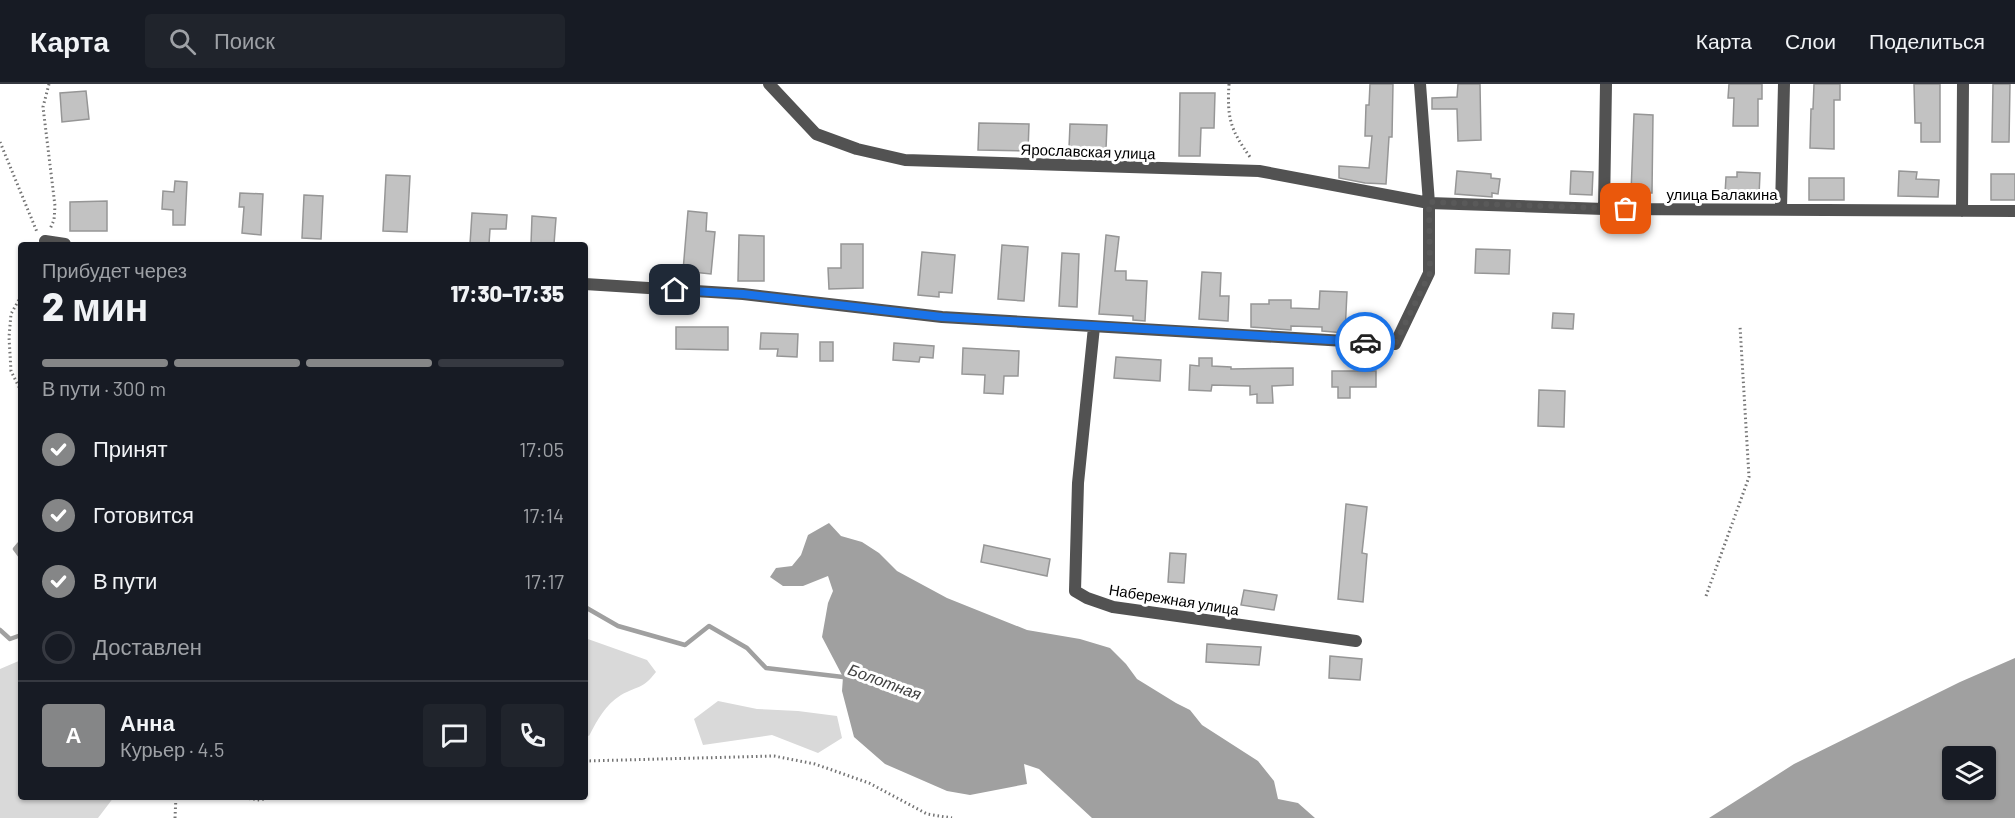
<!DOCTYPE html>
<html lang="ru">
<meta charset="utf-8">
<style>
:root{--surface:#171b24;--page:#20242c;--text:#f1f3f6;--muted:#9ea1a6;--line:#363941;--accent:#858687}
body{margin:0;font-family:Barlow,sans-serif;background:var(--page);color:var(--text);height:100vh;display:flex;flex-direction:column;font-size:22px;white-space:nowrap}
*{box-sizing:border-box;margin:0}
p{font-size:20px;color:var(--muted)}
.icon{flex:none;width:33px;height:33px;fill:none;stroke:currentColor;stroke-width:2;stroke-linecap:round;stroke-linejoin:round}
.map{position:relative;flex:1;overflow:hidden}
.details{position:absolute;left:18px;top:158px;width:570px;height:558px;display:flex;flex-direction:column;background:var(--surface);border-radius:6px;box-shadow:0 2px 4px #0004}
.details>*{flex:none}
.fabs{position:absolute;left:1942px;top:662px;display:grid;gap:12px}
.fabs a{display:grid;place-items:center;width:54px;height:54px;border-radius:6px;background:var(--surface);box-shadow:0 2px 4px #0004;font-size:30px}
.pin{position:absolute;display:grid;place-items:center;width:51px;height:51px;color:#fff;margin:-26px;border-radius:12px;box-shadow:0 3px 9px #0006}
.courier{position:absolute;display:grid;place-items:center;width:60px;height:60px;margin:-30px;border:4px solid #1a73e8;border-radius:50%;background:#fff;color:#222;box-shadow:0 2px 8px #0007}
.summary em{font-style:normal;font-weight:800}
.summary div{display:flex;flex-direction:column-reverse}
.summary{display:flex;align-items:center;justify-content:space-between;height:102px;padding:0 24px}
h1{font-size:39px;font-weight:800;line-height:45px}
.bar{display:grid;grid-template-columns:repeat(4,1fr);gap:9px 6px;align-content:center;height:72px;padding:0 24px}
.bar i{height:8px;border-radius:4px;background:var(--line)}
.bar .active{background:var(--accent)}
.bar p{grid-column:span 4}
.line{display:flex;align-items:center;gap:15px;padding:0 24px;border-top:2px solid var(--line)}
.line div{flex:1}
.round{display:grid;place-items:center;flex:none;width:63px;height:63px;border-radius:6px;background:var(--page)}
ol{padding:0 24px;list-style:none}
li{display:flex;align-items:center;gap:18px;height:66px}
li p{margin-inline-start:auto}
li .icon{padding:6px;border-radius:50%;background:var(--accent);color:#fff;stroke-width:4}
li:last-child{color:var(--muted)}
li i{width:33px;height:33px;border:3px solid var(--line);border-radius:50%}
header{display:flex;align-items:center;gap:36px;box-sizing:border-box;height:84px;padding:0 30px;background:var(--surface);border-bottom:2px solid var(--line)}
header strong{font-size:28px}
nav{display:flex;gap:33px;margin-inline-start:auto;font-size:21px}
.search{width:420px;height:54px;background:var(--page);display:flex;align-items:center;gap:15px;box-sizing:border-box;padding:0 21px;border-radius:6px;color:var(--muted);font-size:22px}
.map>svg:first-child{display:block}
.green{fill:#d9d9d9}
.water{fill:#a0a0a0;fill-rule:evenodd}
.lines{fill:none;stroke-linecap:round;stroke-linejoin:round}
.stream{stroke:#a0a0a0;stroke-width:4.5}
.building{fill:#c2c2c2;stroke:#969696;stroke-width:1.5}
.path{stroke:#747474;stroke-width:3;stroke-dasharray:1.5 3;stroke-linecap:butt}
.minor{stroke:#525252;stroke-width:12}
.done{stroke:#595959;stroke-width:6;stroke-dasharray:0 10.8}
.route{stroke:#1a73e8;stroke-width:8}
.labels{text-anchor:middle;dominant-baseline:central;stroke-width:6;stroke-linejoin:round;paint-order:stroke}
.street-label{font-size:15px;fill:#000;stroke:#fff}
.water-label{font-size:16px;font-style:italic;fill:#414141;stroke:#fff}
</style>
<header>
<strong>Карта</strong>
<div class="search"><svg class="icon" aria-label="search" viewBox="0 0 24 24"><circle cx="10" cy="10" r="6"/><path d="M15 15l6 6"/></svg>Поиск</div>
<nav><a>Карта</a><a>Слои</a><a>Поделиться</a></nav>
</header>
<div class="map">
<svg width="2015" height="734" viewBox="0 0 2015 734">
<rect width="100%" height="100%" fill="#fff"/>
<path class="green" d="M 585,554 L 647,576 L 656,588 C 642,606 639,601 621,611 C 605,621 598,635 589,652 L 585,650 Z
M 21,576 L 21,712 L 114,713 L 98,734 L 0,734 L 0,585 Z
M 718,617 L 757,625 L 798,627 L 837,632 L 842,654 L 818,669 L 772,651 L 703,661 L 694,635 Z"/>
<path class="water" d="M 829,439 L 841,452 L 862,458 L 879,469 L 897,487 L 947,514 L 1027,546 L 1080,555 L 1110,564 L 1126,580 L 1137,595 L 1176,619 L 1190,626 L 1202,641 L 1258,677 L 1274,697 L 1278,715 L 1298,719 L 1315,734 L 1092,734 L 1039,685 L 1024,680 L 1027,700 L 970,711 L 947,707 L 885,680 L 854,653 L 842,607 L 843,593 L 822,553 L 828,519 L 833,507 L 828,492 L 803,502 L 783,502 L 770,493 L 776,484 L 792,482 L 801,471 L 808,451 Z
M 2015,574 L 2015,734 L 1709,734 L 1794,680 L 1960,598 ZM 1953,672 L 1986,672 L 1986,705 L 1953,705 Z"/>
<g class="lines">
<path class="stream" d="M 21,458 L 15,465 L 21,473
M 585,523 L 618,542 L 685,561 L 709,542 L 747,564 L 766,584 L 843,593 L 849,595
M 0,546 L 10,555 L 21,551"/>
</g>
<path class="building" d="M 1370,0 L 1393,0 L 1392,53 L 1389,53 L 1386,100 L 1365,99 L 1339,94 L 1339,82 L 1369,84 L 1372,52 L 1365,52 L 1366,21 L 1369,21 Z
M 1458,0 L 1480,0 L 1481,56 L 1458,57 L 1457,25 L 1432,25 L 1432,14 L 1457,13 Z
M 1729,0 L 1762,0 L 1762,15 L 1758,15 L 1758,42 L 1733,42 L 1734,14 L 1728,14 Z
M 1814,0 L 1840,0 L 1840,16 L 1834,16 L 1834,65 L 1810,64 L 1811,25 L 1813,25 Z
M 1914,0 L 1940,0 L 1940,58 L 1921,58 L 1921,39 L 1915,39 Z
M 1993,0 L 2010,0 L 2009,58 L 1992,58 Z
M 86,7 L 89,35 L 62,38 L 60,9 Z
M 1180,9 L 1215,9 L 1214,44 L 1201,44 L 1200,72 L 1179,72 Z
M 1634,30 L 1653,31 L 1652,109 L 1631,109 Z
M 979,39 L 1029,40 L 1028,67 L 978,66 Z
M 1070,40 L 1107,41 L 1106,65 L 1069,64 Z
M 1457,87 L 1491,90 L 1491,94 L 1500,95 L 1498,110 L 1492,109 L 1492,113 L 1455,110 Z
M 1571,87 L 1593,88 L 1592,111 L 1570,110 Z
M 1899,87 L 1917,88 L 1916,95 L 1939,96 L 1938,113 L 1898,112 Z
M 1737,88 L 1760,89 L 1759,112 L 1725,110 L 1726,93 L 1737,93 Z
M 1991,90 L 2015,90 L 2015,116 L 1991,116 Z
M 386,91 L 410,92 L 407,148 L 383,147 Z
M 1809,94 L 1844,94 L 1844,116 L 1809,116 Z
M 175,97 L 187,98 L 185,141 L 173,141 L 173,126 L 162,125 L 163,107 L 174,108 Z
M 240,109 L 263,110 L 261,151 L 242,149 L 244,123 L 239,123 Z
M 304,111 L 323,112 L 321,155 L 302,154 Z
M 107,117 L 107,147 L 70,147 L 70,118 Z
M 688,127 L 707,129 L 706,147 L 715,148 L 711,190 L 683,187 Z
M 472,129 L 507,131 L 506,145 L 490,145 L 489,160 L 470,160 Z
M 532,132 L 556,134 L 554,160 L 531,160 Z
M 739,151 L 764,152 L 764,197 L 738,197 Z
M 1106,151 L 1119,153 L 1115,187 L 1126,187 L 1126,196 L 1147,197 L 1145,237 L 1133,236 L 1133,232 L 1099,230 Z
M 841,160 L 863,160 L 863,204 L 829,205 L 828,184 L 841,184 Z
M 1002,161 L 1028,163 L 1024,217 L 998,215 Z
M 1476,165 L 1510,166 L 1509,190 L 1475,189 Z
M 922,168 L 955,171 L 952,209 L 939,208 L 939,213 L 918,211 Z
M 1062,169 L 1079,170 L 1077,223 L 1059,222 Z
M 1202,188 L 1221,189 L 1220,212 L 1229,212 L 1228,237 L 1199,235 Z
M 1320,207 L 1347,208 L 1345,249 L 1322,247 L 1322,243 L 1291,242 L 1291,246 L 1251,243 L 1251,220 L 1269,220 L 1269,216 L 1291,216 L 1291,224 L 1319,225 Z
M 1553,229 L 1574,230 L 1573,245 L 1552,244 Z
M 676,243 L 728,243 L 728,266 L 676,265 Z
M 761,249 L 798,250 L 797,273 L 777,272 L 778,265 L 760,265 Z
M 820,258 L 833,258 L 833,277 L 820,277 Z
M 894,259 L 934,262 L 933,274 L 920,273 L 919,278 L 893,276 Z
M 963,264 L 1019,267 L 1018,292 L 1004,292 L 1003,310 L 984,309 L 985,291 L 962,290 Z
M 1116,273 L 1161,276 L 1160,297 L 1114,294 Z
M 1199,274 L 1212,274 L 1212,282 L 1231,283 L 1231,285 L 1293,284 L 1293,301 L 1272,302 L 1273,319 L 1257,319 L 1257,310 L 1250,311 L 1250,302 L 1212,301 L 1211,307 L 1189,306 L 1190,281 L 1199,282 Z
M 1332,287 L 1376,287 L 1376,303 L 1350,303 L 1350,314 L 1338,314 L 1338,303 L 1332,303 Z
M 1539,306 L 1565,307 L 1564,343 L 1538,342 Z
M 1346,420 L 1367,423 L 1362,469 L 1367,470 L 1363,518 L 1338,515 Z
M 984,461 L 1050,475 L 1047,492 L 981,478 Z
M 1170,469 L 1186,470 L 1184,499 L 1168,498 Z
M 1244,506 L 1277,511 L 1274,526 L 1241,521 Z
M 1207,560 L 1261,563 L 1259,581 L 1206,578 Z
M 1330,572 L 1362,575 L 1360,596 L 1329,594 Z"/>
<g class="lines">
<path class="path" d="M 49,0 L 43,23 L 55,122 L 54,136 L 50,145
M 1229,0 C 1227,34 1230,45 1250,73
M 0,58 L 37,148
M 21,212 L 11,230 L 9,253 L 11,287 L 21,307
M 1706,512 L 1749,393 L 1740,242
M 585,677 L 774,672 L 815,680 L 869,699 L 927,730 L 952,734
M 231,712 L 260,716 L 276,712
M 175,734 L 176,712"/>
<path class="minor" d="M 769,0 L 816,50 L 857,65 L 905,76 L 1259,87 L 1429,119 L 1604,125 L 2015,127
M 1781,124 L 1784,0
M 1604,125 L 1606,0
M 1962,127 L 1963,0
M 45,157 L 65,160
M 585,200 L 743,210 L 942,233 L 1395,260 L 1429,189 L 1429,119 L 1420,0
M 1094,243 L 1078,399 L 1075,507 L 1087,514 L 1113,523 L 1356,557"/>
</g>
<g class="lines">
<path class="done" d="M 1365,258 L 1395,260 L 1430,189 L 1429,118 L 1626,125"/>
<path class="route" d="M 675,206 L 743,210 L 942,233 L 1365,258"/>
</g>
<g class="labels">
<g class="street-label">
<text transform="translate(1088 67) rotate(2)">Ярославская улица</text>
<text x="1722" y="110">улица Балакина</text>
<text transform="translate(1174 515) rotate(9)">Набережная улица</text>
</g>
<g class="water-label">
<text transform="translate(885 597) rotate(20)">Болотная</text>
</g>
</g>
</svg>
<div class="fabs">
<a><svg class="icon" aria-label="layers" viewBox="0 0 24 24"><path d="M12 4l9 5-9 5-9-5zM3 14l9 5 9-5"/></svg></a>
</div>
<div class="pin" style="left:1626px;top:125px;background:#ea580c"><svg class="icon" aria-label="bag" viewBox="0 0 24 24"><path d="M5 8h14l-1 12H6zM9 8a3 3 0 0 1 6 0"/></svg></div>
<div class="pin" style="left:675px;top:206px;background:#1f2937"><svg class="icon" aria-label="home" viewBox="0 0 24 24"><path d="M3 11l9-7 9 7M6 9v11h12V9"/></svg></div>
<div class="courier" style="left:1365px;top:258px"><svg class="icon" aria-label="car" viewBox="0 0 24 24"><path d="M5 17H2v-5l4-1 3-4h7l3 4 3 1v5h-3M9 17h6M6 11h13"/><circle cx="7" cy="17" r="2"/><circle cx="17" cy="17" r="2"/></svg></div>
<section class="details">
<div class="summary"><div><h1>2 мин</h1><p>Прибудет через</p></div><em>17:30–17:35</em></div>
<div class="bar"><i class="active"></i><i class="active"></i><i class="active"></i><i></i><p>В пути · 300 m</p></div>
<ol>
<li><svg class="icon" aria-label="check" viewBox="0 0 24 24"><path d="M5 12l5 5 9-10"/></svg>Принят<p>17:05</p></li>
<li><svg class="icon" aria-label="check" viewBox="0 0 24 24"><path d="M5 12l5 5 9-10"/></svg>Готовится<p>17:14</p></li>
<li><svg class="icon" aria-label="check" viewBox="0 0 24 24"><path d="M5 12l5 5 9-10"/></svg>В пути<p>17:17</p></li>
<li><i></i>Доставлен</li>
</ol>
<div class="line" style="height:108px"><b class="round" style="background:var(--accent);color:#fff">А</b><div><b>Анна</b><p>Курьер · 4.5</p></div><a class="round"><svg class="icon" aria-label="chat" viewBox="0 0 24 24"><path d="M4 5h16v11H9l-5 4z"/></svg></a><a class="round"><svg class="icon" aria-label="phone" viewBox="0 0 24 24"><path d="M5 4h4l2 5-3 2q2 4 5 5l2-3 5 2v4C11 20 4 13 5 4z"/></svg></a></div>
</section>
</div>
